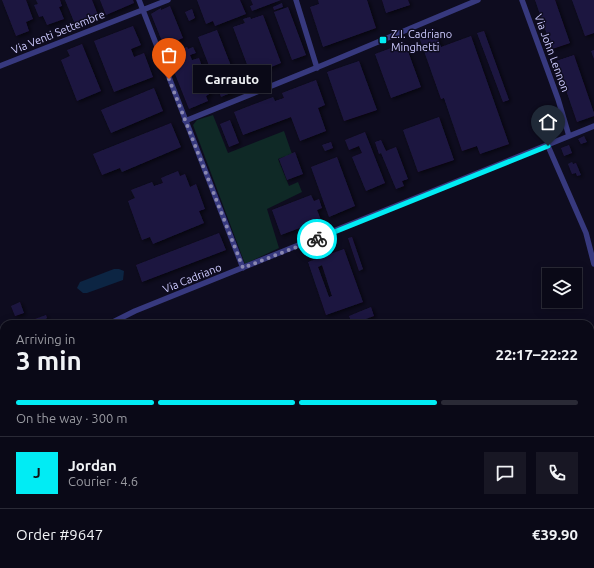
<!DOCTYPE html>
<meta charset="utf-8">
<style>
:root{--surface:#0a0917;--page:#181724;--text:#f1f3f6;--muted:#999aa1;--line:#2a2a36;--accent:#01ecf4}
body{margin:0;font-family:Ubuntu,sans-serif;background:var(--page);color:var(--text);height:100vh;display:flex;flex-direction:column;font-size:15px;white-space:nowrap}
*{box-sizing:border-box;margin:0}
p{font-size:13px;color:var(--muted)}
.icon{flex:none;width:22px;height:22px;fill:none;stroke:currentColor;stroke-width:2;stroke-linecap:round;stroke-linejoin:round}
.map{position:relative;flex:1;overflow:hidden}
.drawer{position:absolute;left:0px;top:320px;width:594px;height:248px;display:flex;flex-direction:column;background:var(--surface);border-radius:12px 12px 0 0;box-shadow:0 2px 10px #0003,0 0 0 1px var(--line)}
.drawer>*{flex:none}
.tools{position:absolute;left:542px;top:268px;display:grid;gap:8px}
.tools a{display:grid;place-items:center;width:40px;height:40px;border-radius:0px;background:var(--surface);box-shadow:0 2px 10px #0003,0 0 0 1px var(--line);font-size:20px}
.pin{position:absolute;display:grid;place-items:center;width:34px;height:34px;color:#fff;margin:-41px -17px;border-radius:50% 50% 50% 0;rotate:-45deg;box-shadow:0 0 4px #0007}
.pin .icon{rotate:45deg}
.courier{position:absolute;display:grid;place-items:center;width:40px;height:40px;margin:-20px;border:3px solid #01ecf4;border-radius:50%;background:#fff;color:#222;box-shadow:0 1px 5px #0007}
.bubble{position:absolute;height:28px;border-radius:0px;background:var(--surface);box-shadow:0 2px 10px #0003,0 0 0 1px var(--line);font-size:13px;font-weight:700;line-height:28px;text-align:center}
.summary em{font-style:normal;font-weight:700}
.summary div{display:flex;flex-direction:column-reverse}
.summary{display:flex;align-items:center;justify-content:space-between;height:68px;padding:0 16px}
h1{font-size:26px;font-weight:700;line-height:30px}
.bar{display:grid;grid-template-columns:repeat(4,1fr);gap:6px 4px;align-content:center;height:48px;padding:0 16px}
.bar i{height:5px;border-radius:3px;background:var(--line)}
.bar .on{background:var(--accent)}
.bar p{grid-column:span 4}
.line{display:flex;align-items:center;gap:10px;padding:0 16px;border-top:1px solid var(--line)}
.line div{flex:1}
.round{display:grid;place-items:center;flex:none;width:42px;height:42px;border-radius:0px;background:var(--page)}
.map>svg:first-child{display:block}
.green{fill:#0f2926}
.water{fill:#0c2543}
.building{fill:#1e1840;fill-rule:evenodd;filter:url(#shadow)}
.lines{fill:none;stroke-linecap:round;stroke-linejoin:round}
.minor{stroke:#37397e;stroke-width:5.5}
.done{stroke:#8a88b1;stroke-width:4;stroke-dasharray:0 7.2}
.route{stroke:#01ecf4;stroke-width:5}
.poi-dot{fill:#01ecf4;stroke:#0e0c1f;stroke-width:1.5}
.labels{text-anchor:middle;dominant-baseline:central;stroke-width:3;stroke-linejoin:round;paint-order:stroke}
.street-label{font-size:11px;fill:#cdcaff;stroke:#0e0c1f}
.poi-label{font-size:11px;fill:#cdcaff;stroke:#0e0c1f;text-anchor:start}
</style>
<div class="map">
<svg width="594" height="568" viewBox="0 0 594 568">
<defs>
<filter id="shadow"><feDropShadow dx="2" dy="1.5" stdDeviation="2" flood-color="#0009"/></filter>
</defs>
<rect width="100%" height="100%" fill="#0e0c1f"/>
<path class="green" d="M 213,115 L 228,153 L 284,131 L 292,154 L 278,159 L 289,186 L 298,182 L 302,192 L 267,209 L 279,248 L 245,264 L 193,125 L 197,120 Z"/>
<path class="water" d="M 114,269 L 119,269 L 124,271 L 123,280 L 87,293 L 83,293 L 77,288 L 80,282 Z"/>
<path class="building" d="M 2,0 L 26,0 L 33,19 L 26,22 L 29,31 L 16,36 Z
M 36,0 L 60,0 L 62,6 L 59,7 L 64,19 L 47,25 L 43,16 L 39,17 L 34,5 L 38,4 Z
M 65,0 L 92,0 L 98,15 L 75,24 Z
M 100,0 L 133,0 L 134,3 L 106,15 Z
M 197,0 L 240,0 L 246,14 L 215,26 L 213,21 L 206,24 Z
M 251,0 L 281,0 L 252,11 L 250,6 L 253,5 Z
M 318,0 L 367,0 L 376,28 L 323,47 L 310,7 L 319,4 Z
M 382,0 L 408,0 L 410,5 L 386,13 Z
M 535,0 L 555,0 L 570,43 L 552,49 Z
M 572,0 L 594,0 L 594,33 L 585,36 Z
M 282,3 L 283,7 L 274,10 L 273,7 Z
M 170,6 L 183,38 L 164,46 L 151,14 L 161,8 L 161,10 Z
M 288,7 L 306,55 L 292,60 L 274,12 Z
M 192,9 L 195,18 L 189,21 L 185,12 Z
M 263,15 L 281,63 L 251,75 L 233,27 L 245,23 L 243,19 L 250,17 L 251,19 Z
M 133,26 L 141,45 L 131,49 L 134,57 L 144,53 L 153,77 L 114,92 L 94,41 Z
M 434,28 L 441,47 L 471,36 L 509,144 L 480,154 L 477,146 L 462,151 L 444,98 L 441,99 L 418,34 Z
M 217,30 L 240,89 L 221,97 L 198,37 Z
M 484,31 L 509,100 L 503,102 L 477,33 Z
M 405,43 L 421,87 L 391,98 L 375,54 Z
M 82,44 L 101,91 L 77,101 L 61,60 L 70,56 L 67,50 Z
M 187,47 L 188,49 L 193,47 L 196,53 L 190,55 L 192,60 L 199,58 L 203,69 L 196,72 L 203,89 L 209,87 L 211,93 L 206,96 L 208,101 L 189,109 L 167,54 Z
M 594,50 L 594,59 L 591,51 Z
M 574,55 L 594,113 L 594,116 L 577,122 L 556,61 Z
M 359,61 L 377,110 L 344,121 L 327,72 Z
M 316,80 L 325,105 L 318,108 L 326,131 L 300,141 L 291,117 L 243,135 L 234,112 L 273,97 L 275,101 L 284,98 L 282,93 Z
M 154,88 L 163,111 L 111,133 L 101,110 Z
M 439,117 L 454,160 L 418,172 L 403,130 Z
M 230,120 L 239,143 L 229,147 L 220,124 Z
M 171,123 L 181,147 L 122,172 L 120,168 L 102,175 L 93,154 Z
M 365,132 L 385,183 L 366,191 L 352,157 L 362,153 L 359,146 L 349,150 L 345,140 Z
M 584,136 L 587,142 L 581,144 L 578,139 Z
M 381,140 L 386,151 L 396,147 L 408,179 L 402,181 L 404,186 L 396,189 L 381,153 L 379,154 L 375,142 Z
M 331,142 L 333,148 L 325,151 L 322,145 Z
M 569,145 L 572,153 L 564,156 L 561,148 Z
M 295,152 L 303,174 L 287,180 L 279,159 Z
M 337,157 L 355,206 L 329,217 L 311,167 Z
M 572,162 L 573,164 L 576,163 L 581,175 L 577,176 L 576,173 L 572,174 L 568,164 Z
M 178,171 L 180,176 L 185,174 L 190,187 L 196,184 L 205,209 L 199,211 L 204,223 L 153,244 L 150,237 L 142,240 L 128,201 L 135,198 L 131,190 L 152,182 L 154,186 L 163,183 L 161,178 Z
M 311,195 L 314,201 L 319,199 L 322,208 L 317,210 L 321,220 L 281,235 L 272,210 Z
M 219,233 L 226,250 L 142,282 L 136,265 Z
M 352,237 L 363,269 L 359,271 L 348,238 Z
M 344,249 L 363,302 L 326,315 L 308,262 ZM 322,265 L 332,296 L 329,297 L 318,267 Z
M 20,302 L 24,313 L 15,316 L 11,306 Z
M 371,307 L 374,316 L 352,324 L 349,316 Z
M 46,315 L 47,318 L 44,320 L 45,324 L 37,324 L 35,319 Z"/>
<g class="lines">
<path class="minor" d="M 139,0 L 243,268
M 296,0 L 317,68
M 522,0 L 558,99 L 569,136
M 0,66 L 168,0
M 185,121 L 323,65 L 478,0
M 548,146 L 586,233 L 594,264
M 109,324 L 135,311 L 594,126
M 0,377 L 4,375
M 69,564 L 72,568
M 0,565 L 2,568
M 33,568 L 43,564"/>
</g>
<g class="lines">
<path class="done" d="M 169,79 L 243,268 L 317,239"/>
<path class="route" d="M 317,239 L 548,146"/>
</g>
<rect class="poi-dot" x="379" y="36" width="8" height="8" rx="2"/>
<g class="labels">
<g class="street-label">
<text transform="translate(58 32) rotate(-22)">Via Venti Settembre</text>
<text transform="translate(552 53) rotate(70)">Via John Lennon</text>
<text transform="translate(192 278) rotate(-22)">Via Cadriano</text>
</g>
<g class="poi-label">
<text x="391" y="34">Z.I. Cadriano<tspan x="391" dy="13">Minghetti</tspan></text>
</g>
</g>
</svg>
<div class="tools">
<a><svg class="icon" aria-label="layers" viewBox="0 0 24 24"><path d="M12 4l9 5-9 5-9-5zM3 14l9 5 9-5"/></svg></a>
</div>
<div class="pin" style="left:169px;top:79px;background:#ea580c"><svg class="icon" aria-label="bag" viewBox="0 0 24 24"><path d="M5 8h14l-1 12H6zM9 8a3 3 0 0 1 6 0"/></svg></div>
<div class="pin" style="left:548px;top:146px;background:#1f2937"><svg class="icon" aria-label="home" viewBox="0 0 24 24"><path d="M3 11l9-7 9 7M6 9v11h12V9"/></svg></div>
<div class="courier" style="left:317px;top:239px"><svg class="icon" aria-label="bike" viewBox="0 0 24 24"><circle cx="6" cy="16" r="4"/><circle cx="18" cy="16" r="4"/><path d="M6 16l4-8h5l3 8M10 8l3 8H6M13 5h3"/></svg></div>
<div class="bubble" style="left:193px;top:65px;width:78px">Carrauto</div>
<section class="drawer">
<div class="summary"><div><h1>3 min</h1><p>Arriving in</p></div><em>22:17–22:22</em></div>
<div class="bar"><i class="on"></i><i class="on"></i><i class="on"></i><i></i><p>On the way · 300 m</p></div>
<div class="line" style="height:72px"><b class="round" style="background:var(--accent);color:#111">J</b><div><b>Jordan</b><p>Courier · 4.6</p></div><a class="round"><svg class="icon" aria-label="chat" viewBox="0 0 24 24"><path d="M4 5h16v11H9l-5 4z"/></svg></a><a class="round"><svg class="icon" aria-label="phone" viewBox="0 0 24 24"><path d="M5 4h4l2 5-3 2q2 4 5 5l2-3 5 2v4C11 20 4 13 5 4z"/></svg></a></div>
<div class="line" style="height:52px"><div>Order #9647</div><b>€39.90</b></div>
</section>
</div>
